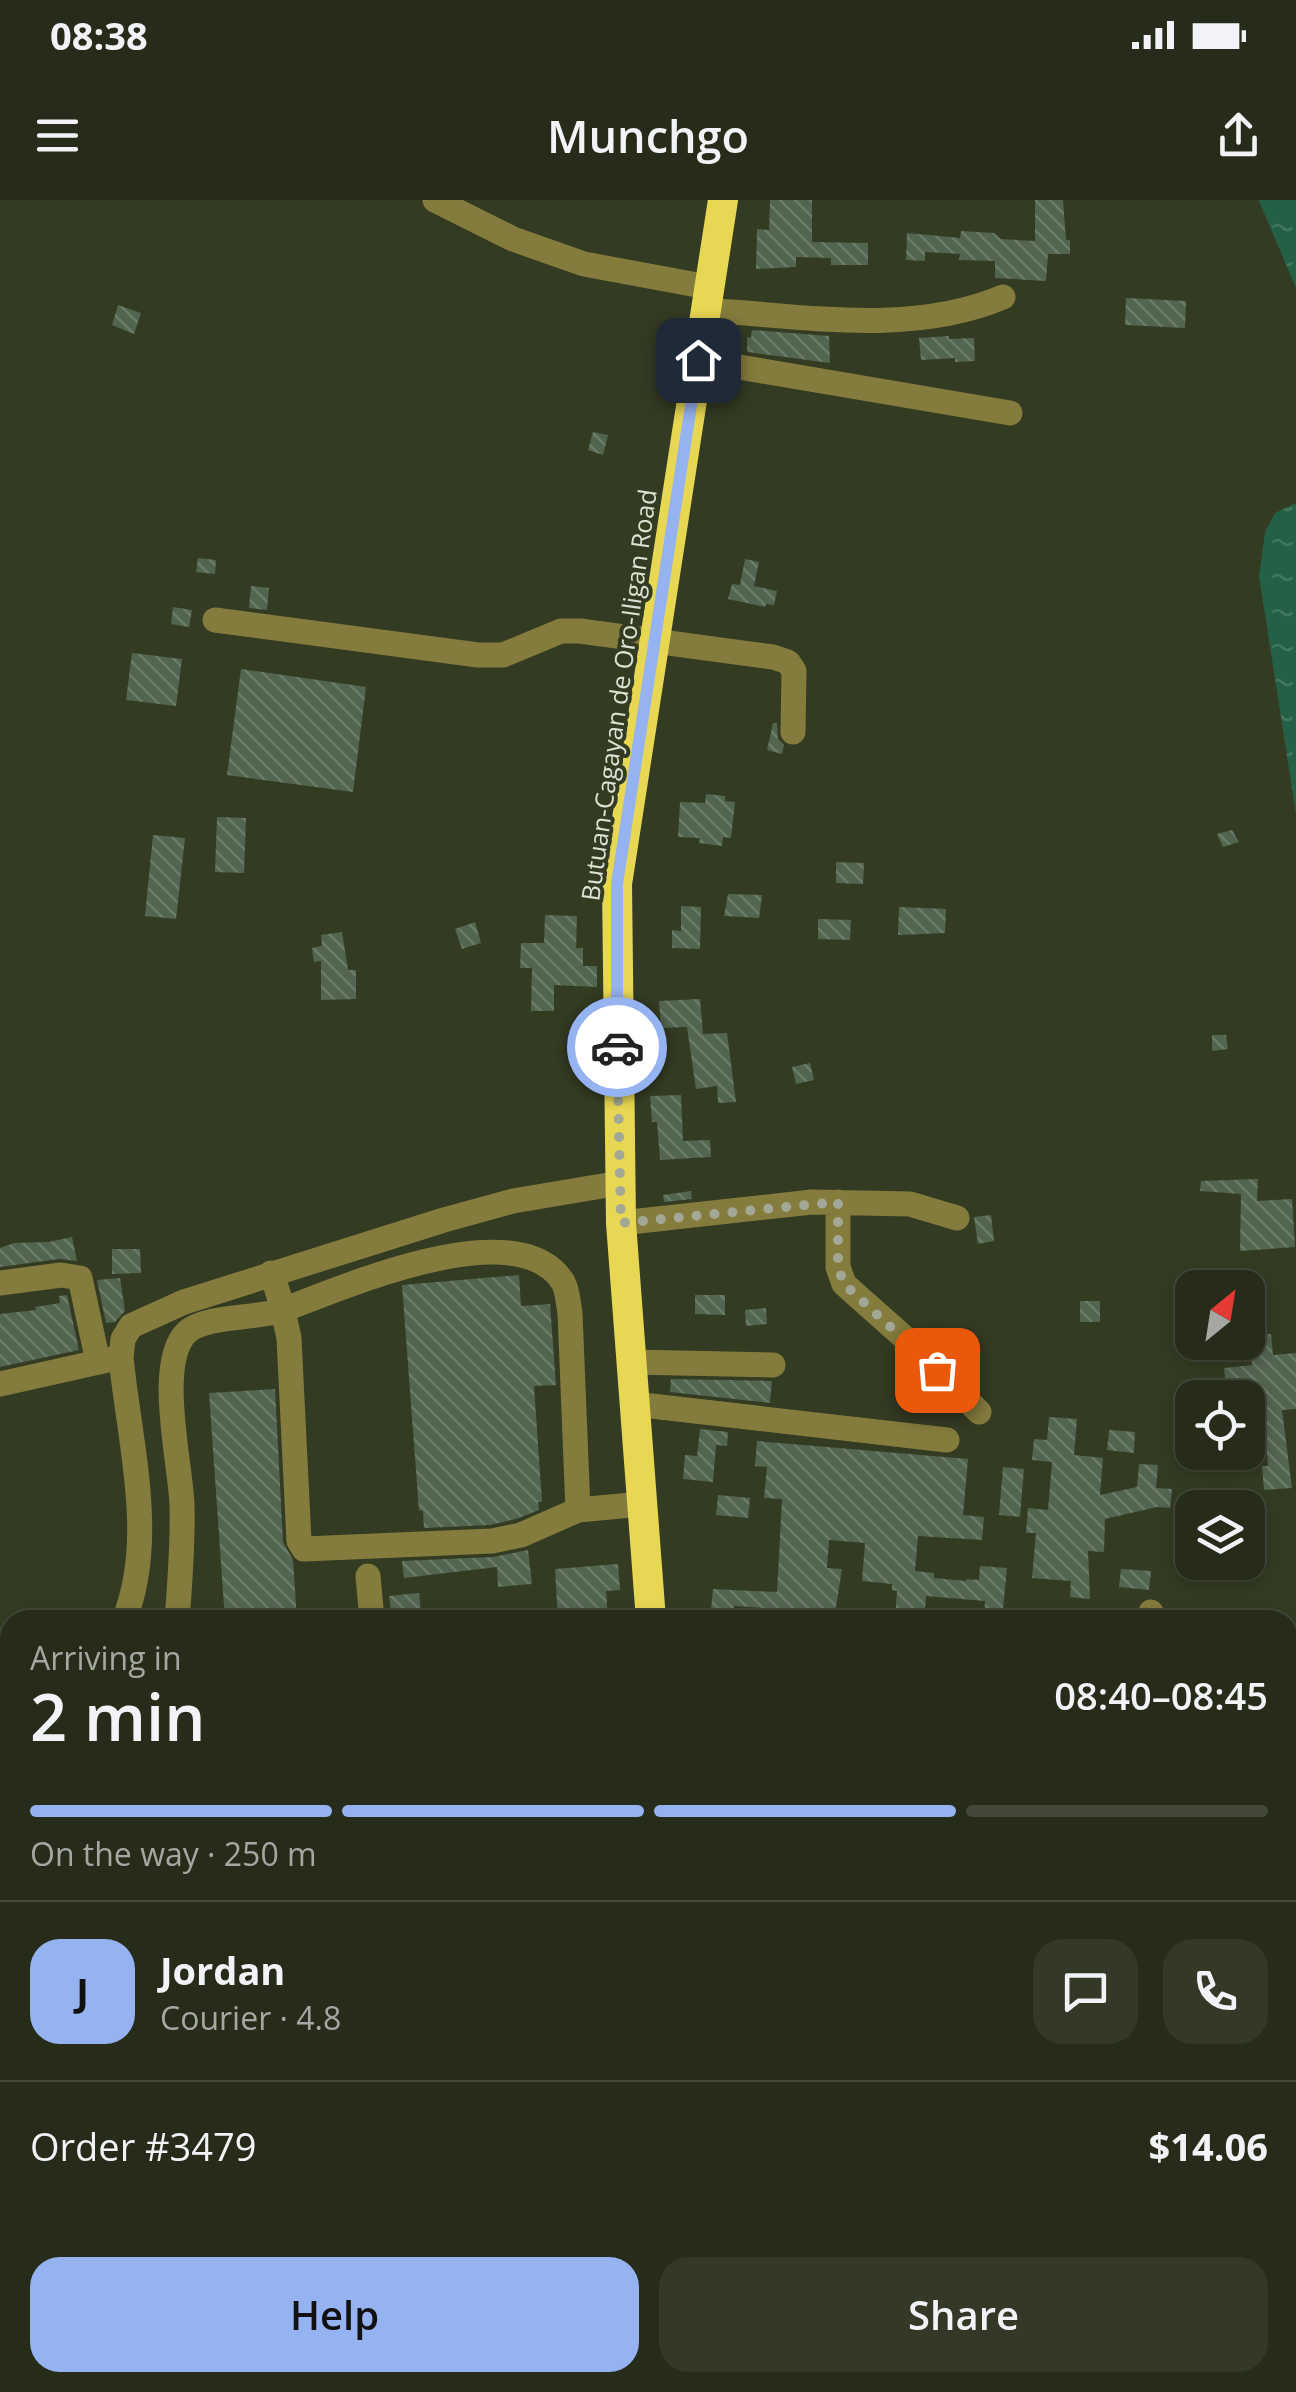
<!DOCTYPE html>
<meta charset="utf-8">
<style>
:root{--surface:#272c1a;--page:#333827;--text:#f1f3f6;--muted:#a4a7a2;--line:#434839;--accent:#95b2f1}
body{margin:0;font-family:"Open Sans",sans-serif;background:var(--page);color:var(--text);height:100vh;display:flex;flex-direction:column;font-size:38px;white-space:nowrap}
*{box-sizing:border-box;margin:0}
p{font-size:32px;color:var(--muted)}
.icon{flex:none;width:55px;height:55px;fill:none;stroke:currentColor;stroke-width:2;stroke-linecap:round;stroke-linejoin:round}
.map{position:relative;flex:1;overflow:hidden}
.details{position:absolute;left:0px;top:1410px;width:1298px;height:782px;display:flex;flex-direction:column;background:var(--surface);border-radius:30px 30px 0 0;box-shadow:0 5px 15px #0003,0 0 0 2px var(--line)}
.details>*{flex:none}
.needle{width:65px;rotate:30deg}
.buttons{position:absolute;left:1175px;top:1070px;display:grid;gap:20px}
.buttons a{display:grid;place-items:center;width:90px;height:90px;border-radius:20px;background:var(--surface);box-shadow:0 5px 15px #0003,0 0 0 2px var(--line);font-size:50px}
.pin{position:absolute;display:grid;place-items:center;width:85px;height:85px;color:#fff;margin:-42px;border-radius:20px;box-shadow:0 5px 15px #0006}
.courier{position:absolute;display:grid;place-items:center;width:100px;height:100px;margin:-50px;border:8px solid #95b2f1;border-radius:50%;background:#fff;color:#222;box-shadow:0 2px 12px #0007}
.summary em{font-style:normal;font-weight:600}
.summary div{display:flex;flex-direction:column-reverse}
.summary{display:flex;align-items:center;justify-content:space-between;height:170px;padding:0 30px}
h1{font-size:65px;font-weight:600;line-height:75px}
.bar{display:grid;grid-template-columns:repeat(4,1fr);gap:15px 10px;align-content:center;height:120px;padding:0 30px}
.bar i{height:12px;border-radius:8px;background:var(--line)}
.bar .on{background:var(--accent)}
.bar p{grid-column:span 4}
.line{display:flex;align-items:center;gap:25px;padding:0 30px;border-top:2px solid var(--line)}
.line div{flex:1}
.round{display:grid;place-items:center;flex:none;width:105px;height:105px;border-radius:30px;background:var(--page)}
.cta{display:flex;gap:20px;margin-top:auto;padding:20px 30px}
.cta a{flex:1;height:115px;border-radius:30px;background:var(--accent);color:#111;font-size:40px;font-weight:600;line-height:115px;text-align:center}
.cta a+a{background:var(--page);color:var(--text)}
.status{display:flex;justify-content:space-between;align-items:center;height:70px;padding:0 50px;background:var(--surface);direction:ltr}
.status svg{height:28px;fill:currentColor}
header{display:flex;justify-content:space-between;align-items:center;height:130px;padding:0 30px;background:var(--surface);font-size:45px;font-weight:600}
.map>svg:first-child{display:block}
.water{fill:url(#water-ripples)}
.building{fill:url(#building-back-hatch)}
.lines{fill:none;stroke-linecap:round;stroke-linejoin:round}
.minor{stroke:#847c3c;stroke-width:25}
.highway{stroke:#e8d752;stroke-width:30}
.done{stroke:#a2a895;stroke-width:10;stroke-dasharray:0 18}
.route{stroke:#95b2f1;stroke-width:12}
.labels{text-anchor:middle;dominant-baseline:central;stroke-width:8;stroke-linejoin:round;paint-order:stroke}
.street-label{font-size:25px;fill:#dde2d3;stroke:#343b23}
</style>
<div class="status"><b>08:38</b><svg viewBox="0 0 49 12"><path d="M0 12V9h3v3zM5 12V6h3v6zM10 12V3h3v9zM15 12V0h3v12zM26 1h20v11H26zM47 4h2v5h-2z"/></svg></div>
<header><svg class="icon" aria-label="menu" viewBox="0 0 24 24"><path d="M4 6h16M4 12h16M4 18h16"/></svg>Munchgo<svg class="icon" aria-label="share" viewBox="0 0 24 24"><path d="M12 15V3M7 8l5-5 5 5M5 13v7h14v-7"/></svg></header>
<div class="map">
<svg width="1296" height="2192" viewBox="0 0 1296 2192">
<defs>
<pattern id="water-ripples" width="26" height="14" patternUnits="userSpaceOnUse" patternTransform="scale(2.5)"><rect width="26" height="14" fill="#236045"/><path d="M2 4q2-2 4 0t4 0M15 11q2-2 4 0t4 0" fill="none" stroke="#42765f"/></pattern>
<pattern id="building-back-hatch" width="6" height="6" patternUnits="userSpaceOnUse" patternTransform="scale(2.5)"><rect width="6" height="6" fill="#52654f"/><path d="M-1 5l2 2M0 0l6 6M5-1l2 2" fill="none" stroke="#6a7b67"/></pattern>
</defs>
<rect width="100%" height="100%" fill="#343b23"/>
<path class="water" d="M 1259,0 L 1296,0 L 1296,88 L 1259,1 Z
M 1296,303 L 1296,614 L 1259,376 L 1265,332 L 1275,313 Z"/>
<path class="building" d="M 770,0 L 812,0 L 812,42 L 868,43 L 868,65 L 831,65 L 831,58 L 796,57 L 796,67 L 756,69 L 757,29 L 769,30 Z
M 1035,0 L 1063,0 L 1066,40 L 1070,40 L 1070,54 L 1048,54 L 1046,81 L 995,78 L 995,61 L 959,60 L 960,54 L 925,52 L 925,61 L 906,60 L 907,33 L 960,38 L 961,31 L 994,33 L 1001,39 L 1035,41 Z
M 1126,98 L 1186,101 L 1185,128 L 1125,125 Z
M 118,105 L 141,113 L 134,134 L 112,125 Z
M 752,130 L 829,136 L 830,163 L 747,152 L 747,137 L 751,138 Z
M 949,136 L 949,139 L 974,138 L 975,161 L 955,162 L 955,158 L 921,160 L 919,138 Z
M 593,232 L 608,235 L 603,255 L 588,250 Z
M 198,358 L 216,360 L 215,374 L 196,372 Z
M 745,359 L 759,362 L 754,386 L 777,391 L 774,405 L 766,404 L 765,407 L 728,399 L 732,384 L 740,385 Z
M 251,386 L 269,388 L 267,410 L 249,408 Z
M 173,407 L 192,410 L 189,427 L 171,424 Z
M 132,453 L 182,459 L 176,506 L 126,500 Z
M 241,469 L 366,487 L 353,592 L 227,575 Z
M 773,523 L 777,523 L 778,539 L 784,545 L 782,554 L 767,550 Z
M 706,594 L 725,596 L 725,601 L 735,602 L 731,638 L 723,637 L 722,646 L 699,643 L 700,638 L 678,637 L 680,602 L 705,603 Z
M 217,617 L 246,618 L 244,673 L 215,672 Z
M 1232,630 L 1239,642 L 1223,647 L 1217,634 Z
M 153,635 L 185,638 L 176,719 L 145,716 Z
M 836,662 L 864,663 L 863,684 L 836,683 Z
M 728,694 L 762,695 L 759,718 L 724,716 Z
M 681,706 L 701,707 L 700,749 L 672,748 L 672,730 L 681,731 Z
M 899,707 L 946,709 L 945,733 L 898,735 Z
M 545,715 L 577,716 L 576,748 L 583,748 L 583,766 L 597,766 L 597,787 L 554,785 L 554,811 L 531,811 L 532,768 L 520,768 L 521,743 L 544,743 Z
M 818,719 L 851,720 L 850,740 L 818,739 Z
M 475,722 L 481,743 L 462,749 L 455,729 Z
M 342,732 L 348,770 L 356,770 L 356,799 L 321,800 L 321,761 L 314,762 L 312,748 L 322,746 L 321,735 Z
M 700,799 L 703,834 L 727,833 L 736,902 L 718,903 L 717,886 L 696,889 L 687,827 L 661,828 L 659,801 Z
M 1212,835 L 1226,835 L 1228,849 L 1212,851 Z
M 810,863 L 814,880 L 796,884 L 792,867 Z
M 681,895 L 683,941 L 710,940 L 711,957 L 660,960 L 657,922 L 652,922 L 650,896 Z
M 1258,979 L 1257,1001 L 1292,999 L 1295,1047 L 1240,1051 L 1241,994 L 1200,991 L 1201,981 Z
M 691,991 L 692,999 L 664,1002 L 663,995 Z
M 991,1015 L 994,1041 L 978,1044 L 974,1017 Z
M 72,1037 L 77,1061 L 59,1059 L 0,1067 L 0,1048 L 14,1043 L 49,1042 Z
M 112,1049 L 140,1049 L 141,1073 L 112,1074 Z
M 519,1075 L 521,1106 L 550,1104 L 556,1185 L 534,1186 L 542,1302 L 538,1302 L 539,1310 L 516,1319 L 490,1325 L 424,1328 L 423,1311 L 419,1310 L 402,1085 Z
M 120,1078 L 125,1111 L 115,1122 L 106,1123 L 97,1080 Z
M 67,1095 L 79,1150 L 0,1167 L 0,1114 L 36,1110 L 35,1107 L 60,1103 L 59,1096 Z
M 695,1095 L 725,1095 L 725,1115 L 695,1114 Z
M 1080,1101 L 1100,1101 L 1100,1122 L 1080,1122 Z
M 766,1108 L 767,1124 L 746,1126 L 745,1110 Z
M 1271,1134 L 1273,1155 L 1296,1153 L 1296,1209 L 1282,1210 L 1292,1288 L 1264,1290 L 1262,1266 L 1268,1266 L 1264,1214 L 1249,1215 L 1247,1183 L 1226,1185 L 1224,1168 L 1252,1165 L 1250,1135 Z
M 671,1179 L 772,1181 L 770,1203 L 670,1192 Z
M 275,1189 L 283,1342 L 293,1360 L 297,1420 L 225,1420 L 209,1193 Z
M 1049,1217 L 1077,1219 L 1074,1255 L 1103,1258 L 1100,1295 L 1137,1287 L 1139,1264 L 1158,1265 L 1156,1288 L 1172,1289 L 1170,1308 L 1157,1307 L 1105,1319 L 1104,1352 L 1088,1351 L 1090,1399 L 1070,1397 L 1071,1381 L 1032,1378 L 1036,1333 L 1026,1333 L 1028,1308 L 1048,1310 L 1052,1262 L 1032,1260 L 1034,1239 L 1047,1240 Z
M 700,1229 L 728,1232 L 727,1246 L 716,1245 L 713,1282 L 683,1279 L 685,1255 L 697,1256 Z
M 1109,1230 L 1135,1232 L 1134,1253 L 1107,1250 Z
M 757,1241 L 968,1259 L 963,1315 L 984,1317 L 982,1340 L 918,1336 L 915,1371 L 934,1373 L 934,1378 L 966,1381 L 966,1379 L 979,1380 L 980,1366 L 1007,1368 L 1002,1420 L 984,1420 L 985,1401 L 926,1396 L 924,1420 L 895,1420 L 897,1391 L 892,1390 L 892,1384 L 862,1381 L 865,1343 L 829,1340 L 827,1368 L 842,1369 L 835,1413 L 734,1406 L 733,1420 L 710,1420 L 713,1389 L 777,1392 L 782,1299 L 764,1298 L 767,1267 L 755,1266 Z
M 1003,1267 L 1024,1269 L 1020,1317 L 999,1315 Z
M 1223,1292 L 1257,1293 L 1256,1308 L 1223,1308 Z
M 718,1295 L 750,1298 L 748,1318 L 716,1315 Z
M 528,1350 L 532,1384 L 498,1387 L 497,1367 L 404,1378 L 402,1361 L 493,1357 Z
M 618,1364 L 620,1390 L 606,1391 L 608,1420 L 558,1420 L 555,1369 Z
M 1121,1369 L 1151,1371 L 1149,1390 L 1119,1387 Z
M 419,1393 L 422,1420 L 392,1420 L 389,1396 Z"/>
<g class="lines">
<path class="minor" d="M 435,0 L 513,39 L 584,64 L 708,87
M 705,110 C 803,116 911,136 1003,97
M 698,160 L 1010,213
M 215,420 L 478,455 L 503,455 L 561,431 L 580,431 L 773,457 L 788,462 L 794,471 L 793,532
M 838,1002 L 838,1067 L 844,1084 L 916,1148 L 979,1212
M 621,1023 L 812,1002 L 910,1004 L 957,1018
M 0,1083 L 61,1075 L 80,1078 L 98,1162
M 631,1162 L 773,1165
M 0,1184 L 112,1159
M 634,1204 L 947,1240
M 578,1310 L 642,1304
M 368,1376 L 372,1420
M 1151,1412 L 1152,1420
M 124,1420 C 157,1339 129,1241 121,1157 L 123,1139 L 131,1126 L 184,1102 L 444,1020 L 513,1001 L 620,983
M 177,1420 C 180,1383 183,1343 182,1305 C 181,1265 155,1162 187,1132 C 206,1115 257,1119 283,1110 C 342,1088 517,1010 563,1082 C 568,1091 568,1103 570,1113 L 578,1310 L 521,1335 L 492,1341 L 304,1349 L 299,1341 L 289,1138 C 284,1116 280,1094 271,1073
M 0,1722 L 10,1680
M 1288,1909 L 1296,1891"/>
<path class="highway" d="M 651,1420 L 621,1023 L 617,684 L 723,0
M 666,2192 L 666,2182"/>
</g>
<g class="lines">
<path class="done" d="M 617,847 L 621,1023 L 838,1002 L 838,1067 L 844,1084 L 937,1170"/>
<path class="route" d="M 617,847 L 617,684 L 698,160"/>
</g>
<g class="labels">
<g class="street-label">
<text transform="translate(618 495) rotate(-82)">Butuan-Cagayan de Oro-Iligan Road</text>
</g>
</g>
</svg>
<div class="buttons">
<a><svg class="needle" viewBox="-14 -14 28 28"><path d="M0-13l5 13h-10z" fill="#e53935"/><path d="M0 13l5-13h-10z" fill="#a4a7a2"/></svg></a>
<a><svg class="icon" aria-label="locate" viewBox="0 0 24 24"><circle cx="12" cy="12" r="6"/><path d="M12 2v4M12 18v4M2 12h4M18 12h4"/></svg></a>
<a><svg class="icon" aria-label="layers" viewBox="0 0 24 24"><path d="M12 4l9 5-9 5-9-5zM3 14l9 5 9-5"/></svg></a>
</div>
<div class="pin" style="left:937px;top:1170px;background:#ea580c"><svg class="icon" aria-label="bag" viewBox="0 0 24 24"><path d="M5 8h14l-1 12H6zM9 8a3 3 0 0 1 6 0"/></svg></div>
<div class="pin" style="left:698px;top:160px;background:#1f2937"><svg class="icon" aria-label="home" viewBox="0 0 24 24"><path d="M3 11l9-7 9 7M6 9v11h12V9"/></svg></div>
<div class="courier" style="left:617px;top:847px"><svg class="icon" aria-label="car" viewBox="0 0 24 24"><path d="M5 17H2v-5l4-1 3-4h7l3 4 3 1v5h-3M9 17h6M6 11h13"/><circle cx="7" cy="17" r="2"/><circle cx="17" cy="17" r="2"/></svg></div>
<section class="details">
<div class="summary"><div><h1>2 min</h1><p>Arriving in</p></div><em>08:40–08:45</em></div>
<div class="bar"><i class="on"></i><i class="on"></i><i class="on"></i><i></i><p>On the way · 250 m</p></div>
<div class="line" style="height:180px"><b class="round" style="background:var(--accent);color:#111">J</b><div><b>Jordan</b><p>Courier · 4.8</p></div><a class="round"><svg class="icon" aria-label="chat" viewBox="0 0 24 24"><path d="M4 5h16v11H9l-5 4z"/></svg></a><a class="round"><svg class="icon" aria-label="phone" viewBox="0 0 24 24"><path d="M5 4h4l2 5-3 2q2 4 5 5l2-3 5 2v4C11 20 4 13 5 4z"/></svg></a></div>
<div class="line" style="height:130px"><div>Order #3479</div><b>$14.06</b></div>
<div class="cta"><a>Help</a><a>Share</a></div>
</section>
</div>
